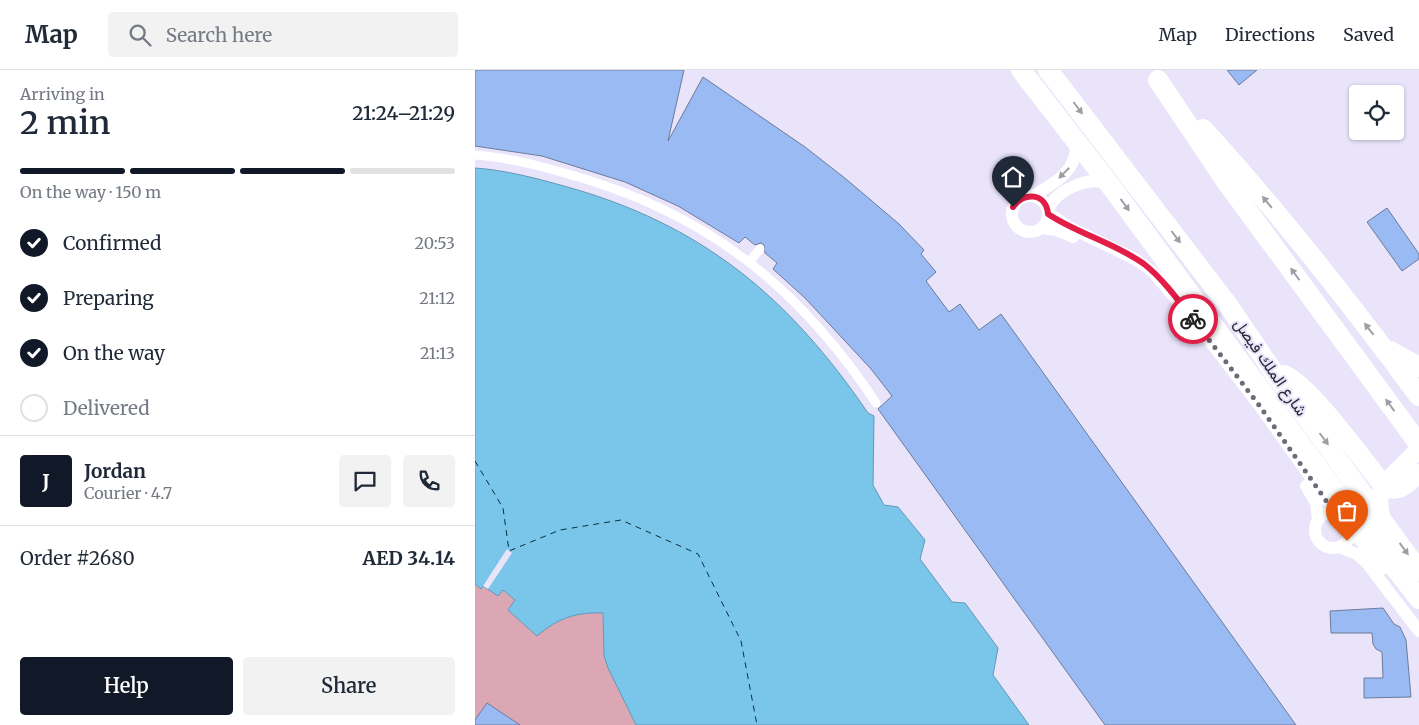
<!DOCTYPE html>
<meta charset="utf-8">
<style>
:root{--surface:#fff;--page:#f2f2f3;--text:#1f2937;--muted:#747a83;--line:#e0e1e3;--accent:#111827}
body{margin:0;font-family:Merriweather,Vazirmatn,serif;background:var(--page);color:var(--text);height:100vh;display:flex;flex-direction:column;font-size:19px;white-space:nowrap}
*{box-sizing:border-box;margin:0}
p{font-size:16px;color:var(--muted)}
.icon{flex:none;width:28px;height:28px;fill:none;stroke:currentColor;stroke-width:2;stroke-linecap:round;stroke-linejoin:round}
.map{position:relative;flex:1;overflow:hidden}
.details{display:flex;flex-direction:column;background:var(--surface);width:475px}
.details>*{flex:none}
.buttons{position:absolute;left:874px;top:15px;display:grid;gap:10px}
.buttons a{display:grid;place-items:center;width:55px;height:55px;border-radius:5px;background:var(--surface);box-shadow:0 1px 4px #0004;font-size:25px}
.pin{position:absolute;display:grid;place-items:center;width:42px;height:42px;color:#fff;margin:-51px -21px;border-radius:50% 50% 50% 0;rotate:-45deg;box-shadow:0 0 5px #0007}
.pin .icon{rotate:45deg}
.courier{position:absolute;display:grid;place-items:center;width:50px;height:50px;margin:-25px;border:4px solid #e11d48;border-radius:50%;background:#fff;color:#222;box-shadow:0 1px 6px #0007}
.headline em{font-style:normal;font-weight:600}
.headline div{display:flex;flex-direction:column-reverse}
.headline{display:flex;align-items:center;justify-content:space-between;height:85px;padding:0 20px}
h1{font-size:32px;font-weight:600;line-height:38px}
.bar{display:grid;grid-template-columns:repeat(4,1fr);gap:8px 5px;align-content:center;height:60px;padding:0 20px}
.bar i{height:6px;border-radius:4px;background:var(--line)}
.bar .active{background:var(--accent)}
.bar p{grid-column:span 4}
.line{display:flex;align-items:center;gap:12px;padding:0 20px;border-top:1px solid var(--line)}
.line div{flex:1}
.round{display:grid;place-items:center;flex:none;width:52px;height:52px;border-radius:5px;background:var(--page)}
ol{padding:0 20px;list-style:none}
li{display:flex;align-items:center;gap:15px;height:55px}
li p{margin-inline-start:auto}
li .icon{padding:5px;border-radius:50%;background:var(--accent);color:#fff;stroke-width:4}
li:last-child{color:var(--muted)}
li i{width:28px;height:28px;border:2px solid var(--line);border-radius:50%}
.cta{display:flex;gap:10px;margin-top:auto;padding:10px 20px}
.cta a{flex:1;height:58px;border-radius:5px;background:var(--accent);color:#fff;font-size:20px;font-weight:600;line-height:58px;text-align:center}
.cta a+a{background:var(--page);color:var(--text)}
header{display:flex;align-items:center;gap:30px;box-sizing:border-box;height:70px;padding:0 25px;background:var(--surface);border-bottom:1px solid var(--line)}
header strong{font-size:24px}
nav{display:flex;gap:28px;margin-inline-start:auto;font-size:18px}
.search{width:350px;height:45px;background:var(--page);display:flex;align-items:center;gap:12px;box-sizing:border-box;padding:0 18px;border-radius:5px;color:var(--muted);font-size:19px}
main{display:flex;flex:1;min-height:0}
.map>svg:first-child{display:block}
.green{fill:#dba7b5}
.water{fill:#7ac6ea;stroke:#6297b4}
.pier{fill:#e9e4fa}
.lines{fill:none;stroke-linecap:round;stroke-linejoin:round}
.ferry{stroke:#0b2f3e;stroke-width:1;stroke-dasharray:6 5;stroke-linecap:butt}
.building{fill:#9abaf4;stroke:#6c7b98}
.pedestrian{stroke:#fff;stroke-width:9}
.minor{stroke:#fff;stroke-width:12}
.secondary{stroke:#fff;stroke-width:18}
.trunk{stroke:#fff;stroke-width:20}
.oneway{fill:#a09ea4}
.done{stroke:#6e6a7a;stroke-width:5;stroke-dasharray:0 9}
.route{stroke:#e11d48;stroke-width:6}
.labels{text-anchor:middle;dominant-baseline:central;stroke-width:4;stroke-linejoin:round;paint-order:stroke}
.street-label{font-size:16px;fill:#2b2835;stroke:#e9e4fa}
</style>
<header>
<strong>Map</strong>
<div class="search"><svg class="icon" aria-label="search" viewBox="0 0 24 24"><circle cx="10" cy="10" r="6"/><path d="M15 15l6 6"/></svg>Search here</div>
<nav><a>Map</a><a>Directions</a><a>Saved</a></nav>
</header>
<main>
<section class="details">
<div class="headline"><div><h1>2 min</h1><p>Arriving in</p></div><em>21:24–21:29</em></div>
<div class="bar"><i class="active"></i><i class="active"></i><i class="active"></i><i></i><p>On the way · 150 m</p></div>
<ol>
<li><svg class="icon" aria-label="check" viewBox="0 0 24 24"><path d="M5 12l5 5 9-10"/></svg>Confirmed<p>20:53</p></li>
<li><svg class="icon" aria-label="check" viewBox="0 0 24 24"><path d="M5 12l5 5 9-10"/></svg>Preparing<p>21:12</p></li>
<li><svg class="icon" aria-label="check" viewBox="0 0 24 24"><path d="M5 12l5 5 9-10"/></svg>On the way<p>21:13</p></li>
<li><i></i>Delivered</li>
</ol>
<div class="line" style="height:90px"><b class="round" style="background:var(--accent);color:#fff">J</b><div><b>Jordan</b><p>Courier · 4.7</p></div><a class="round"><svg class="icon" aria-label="chat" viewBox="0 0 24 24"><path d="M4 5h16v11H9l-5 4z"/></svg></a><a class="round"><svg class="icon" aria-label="phone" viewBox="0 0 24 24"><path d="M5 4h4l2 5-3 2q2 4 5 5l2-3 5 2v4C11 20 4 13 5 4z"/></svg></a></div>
<div class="line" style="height:65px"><div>Order #2680</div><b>AED 34.14</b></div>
<div class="cta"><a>Help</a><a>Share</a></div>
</section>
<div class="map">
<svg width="944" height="655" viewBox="0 0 944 655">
<rect width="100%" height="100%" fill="#e9e4fa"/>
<path class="green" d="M 0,514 L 6,518 L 8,516 L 27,520 L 40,530 L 33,540 L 62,566 C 83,548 101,542 128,543 L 129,586 L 133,598 L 161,655 L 0,655 Z"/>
<path class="water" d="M 0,98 C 30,100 60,108 89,116 C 227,154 314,227 393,343 L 399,346 L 398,415 L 409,435 L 423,437 L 450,470 L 445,489 L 477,532 L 490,533 L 523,578 L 518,605 L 554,655 L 161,655 L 133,598 L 129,586 L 128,543 C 101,542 83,548 62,566 L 33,540 L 40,530 L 28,520 L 23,526 L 8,516 L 6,519 L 0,514 Z"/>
<path class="pier" d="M 32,479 L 37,483 L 13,519 L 8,516 Z"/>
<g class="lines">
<path class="ferry" d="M 0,391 L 28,438 L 34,481 L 85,460 L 146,450 L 223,484 L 266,571 L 282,655"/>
</g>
<path class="building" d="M 0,0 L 209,0 L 193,71 L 228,7 L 330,77 L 371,109 L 424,154 L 449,180 L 446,184 L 461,202 L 451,211 L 474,242 L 485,234 L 504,260 L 526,244 L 821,655 L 630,655 L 403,339 L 417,326 L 396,299 L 330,228 L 298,199 L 302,193 L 290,183 L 289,175 L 286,173 L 280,175 L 270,167 L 264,173 L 203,136 L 150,112 L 67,86 L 0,76 Z
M 752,0 L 782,0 L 764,15 Z
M 912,138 L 944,184 L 944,189 L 927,201 L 892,152 Z
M 908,538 L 919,554 L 925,557 L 931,570 L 936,627 L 889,628 L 889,608 L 908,608 L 907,582 L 901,579 L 898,574 L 897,563 L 856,563 L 855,541 Z
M 12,633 L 45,655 L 0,655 L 0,650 Z"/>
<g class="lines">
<path class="pedestrian" d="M 0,85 C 31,87 63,95 93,104 C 230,142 323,215 401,333
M 275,191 L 285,179"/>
<path class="minor" d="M537 144a18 18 0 1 1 36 0a18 18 0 1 1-36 0Z
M 557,126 C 579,114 606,99 600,70
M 573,140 C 581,120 614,105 634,114
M 573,143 L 594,157 L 660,189 L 678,202 L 725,258 L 784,335 L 861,443
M 567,158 L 581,160 L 598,167
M 831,416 L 841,433 L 843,450
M840 460a18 18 0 1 1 36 0a18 18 0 1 1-36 0Z
M 875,461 L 886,471 L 907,499
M 864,477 L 882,484 L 892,493 L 944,561"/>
<path class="secondary" d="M 908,415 C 923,427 934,413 944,403
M 906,448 L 904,430 L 908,415 L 944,379"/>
<path class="trunk" d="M 546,0 L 635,115 L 858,418 L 944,529
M 573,0 L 753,235 L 797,300 L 944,501
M 683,10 L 750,110 L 944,374
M 728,59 C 805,143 876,234 944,326
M 915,281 L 944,297
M 809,305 C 835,316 888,390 908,415"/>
</g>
<defs><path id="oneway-solid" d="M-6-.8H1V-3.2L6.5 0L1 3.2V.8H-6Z" transform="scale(1.25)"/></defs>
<g class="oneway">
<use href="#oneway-solid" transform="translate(603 38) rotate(53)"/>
<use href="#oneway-solid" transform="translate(589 103) rotate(135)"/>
<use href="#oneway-solid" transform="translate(792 132) rotate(-129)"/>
<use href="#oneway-solid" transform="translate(650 135) rotate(54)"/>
<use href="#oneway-solid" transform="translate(701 167) rotate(53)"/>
<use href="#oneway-solid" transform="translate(820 204) rotate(-126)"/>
<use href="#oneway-solid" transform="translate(894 259) rotate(-128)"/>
<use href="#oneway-solid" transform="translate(915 335) rotate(-126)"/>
<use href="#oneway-solid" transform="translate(849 369) rotate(53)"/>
<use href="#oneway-solid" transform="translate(929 479) rotate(54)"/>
</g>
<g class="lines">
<path class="done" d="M 718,249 L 784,335 L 852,432 L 861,443 L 873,451 L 875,461 L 872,471"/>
<path class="route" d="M 538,137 C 549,121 571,123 573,144 C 603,164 640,173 669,194 C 688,209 703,230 718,249"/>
</g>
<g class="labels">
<g class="street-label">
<text transform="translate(796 297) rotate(55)">شارع الملك فيصل</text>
</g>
</g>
</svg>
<div class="buttons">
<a><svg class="icon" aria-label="locate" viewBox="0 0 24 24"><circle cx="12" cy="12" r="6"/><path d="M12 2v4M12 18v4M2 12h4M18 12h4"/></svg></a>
</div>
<div class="pin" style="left:872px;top:471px;background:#ea580c"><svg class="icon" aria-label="bag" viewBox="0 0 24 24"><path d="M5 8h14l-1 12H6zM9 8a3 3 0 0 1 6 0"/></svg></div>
<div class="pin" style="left:538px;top:137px;background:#1f2937"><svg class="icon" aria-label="home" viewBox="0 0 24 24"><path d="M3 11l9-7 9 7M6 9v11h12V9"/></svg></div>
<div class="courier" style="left:718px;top:249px"><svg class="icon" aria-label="bike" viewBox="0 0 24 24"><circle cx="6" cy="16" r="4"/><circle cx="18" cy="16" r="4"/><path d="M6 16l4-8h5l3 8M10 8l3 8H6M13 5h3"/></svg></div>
</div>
</main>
